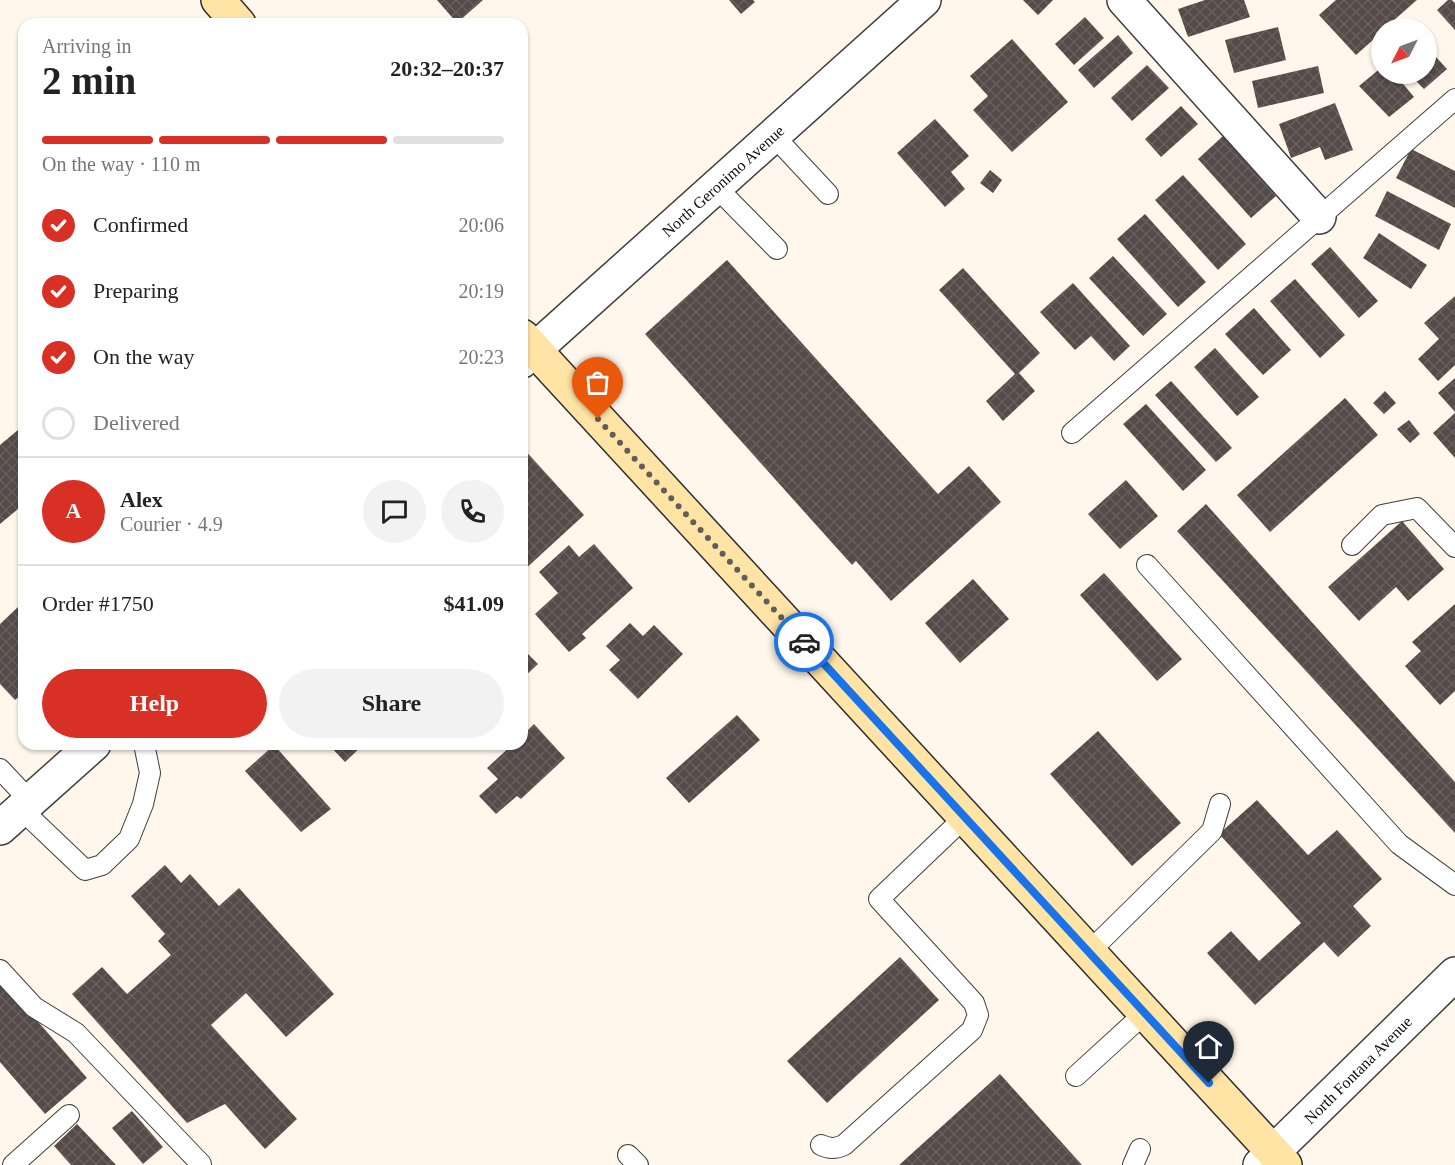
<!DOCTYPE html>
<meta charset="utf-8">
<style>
:root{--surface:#fff;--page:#f2f2f2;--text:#222;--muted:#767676;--line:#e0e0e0;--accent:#d93025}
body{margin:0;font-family:"Times New Roman",serif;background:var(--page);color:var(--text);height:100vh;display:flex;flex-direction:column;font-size:22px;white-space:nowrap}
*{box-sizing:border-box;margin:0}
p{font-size:20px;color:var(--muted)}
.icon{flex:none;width:33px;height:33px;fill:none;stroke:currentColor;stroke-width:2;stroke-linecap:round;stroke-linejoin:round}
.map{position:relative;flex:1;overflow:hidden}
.drawer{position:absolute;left:18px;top:18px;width:510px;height:732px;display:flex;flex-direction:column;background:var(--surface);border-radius:18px;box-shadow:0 2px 4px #0004}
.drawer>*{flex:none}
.needle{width:39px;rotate:228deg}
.controls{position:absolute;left:1371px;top:18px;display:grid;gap:12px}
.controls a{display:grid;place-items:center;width:66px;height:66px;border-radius:50%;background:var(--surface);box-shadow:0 2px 4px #0004;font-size:30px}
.pin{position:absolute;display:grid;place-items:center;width:51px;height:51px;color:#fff;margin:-62px -26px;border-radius:50% 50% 50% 0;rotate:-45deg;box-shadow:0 0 6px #0007}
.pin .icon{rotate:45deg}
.courier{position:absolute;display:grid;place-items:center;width:60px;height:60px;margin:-30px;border:4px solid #1a73e8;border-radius:50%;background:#fff;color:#222;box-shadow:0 2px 8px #0007}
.overview em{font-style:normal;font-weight:700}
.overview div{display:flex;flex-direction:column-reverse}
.overview{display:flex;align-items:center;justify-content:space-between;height:102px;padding:0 24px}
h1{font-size:39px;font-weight:700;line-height:45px}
.bar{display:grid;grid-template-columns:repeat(4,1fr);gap:9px 6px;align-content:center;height:72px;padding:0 24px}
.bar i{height:8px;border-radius:4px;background:var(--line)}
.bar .selected{background:var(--accent)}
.bar p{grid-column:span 4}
.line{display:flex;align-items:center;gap:15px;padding:0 24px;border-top:2px solid var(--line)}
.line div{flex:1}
.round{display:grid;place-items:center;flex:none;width:63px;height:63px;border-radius:32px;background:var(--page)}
ol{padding:0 24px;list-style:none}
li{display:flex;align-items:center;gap:18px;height:66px}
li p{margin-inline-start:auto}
li .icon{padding:6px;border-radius:50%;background:var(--accent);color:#fff;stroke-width:4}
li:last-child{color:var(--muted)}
li i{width:33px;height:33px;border:3px solid var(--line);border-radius:50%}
.cta{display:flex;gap:12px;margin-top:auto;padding:12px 24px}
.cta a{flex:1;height:69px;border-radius:36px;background:var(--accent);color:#fff;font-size:24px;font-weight:700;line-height:69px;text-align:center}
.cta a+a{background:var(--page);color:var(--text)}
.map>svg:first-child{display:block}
.building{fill:url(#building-cross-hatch)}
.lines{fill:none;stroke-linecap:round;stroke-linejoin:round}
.lane-casing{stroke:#3f3f3f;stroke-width:22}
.street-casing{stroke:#3f3f3f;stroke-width:36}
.secondary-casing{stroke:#2e2e2e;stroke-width:36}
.lane{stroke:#fff;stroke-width:20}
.street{stroke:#fff;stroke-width:33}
.secondary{stroke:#ffe4a6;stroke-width:33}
.done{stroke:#615e5a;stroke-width:6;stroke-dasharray:0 10.8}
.route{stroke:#1a73e8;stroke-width:8}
.labels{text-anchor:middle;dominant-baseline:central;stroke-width:6;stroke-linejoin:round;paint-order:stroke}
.street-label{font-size:16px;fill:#0c0c0c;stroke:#fff}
</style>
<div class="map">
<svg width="1455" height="1165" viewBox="0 0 1455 1165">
<defs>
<pattern id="building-cross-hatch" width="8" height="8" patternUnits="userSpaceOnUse" patternTransform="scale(1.5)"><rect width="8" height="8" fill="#554b48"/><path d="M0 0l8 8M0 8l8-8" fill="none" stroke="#68605e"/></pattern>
</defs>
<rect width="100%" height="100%" fill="#fff7eb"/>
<path class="building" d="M 437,0 L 483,0 L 457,23 Z
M 729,0 L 753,0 L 755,2 L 741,14 Z
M 1023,0 L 1053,0 L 1038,15 Z
M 1205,0 L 1244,0 L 1250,17 L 1188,37 L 1178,9 Z
M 1336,0 L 1417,0 L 1385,28 L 1382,28 L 1382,32 L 1356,55 L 1319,15 Z
M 1448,0 L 1452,0 L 1455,3 L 1455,30 L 1437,10 Z
M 1085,17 L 1104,38 L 1074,65 L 1055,44 Z
M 1278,27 L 1286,60 L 1234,73 L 1225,40 Z
M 1118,35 L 1133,53 L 1094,88 L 1078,70 Z
M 1012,39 L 1068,102 L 1012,152 L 973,110 L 988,96 L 970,76 Z
M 1426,46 L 1447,69 L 1424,89 L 1409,74 L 1426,74 Z
M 1147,65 L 1169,88 L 1132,121 L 1111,98 Z
M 1318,66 L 1324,93 L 1258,108 L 1252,81 Z
M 1382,67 L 1382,74 L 1395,74 L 1414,97 L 1389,117 L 1359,86 Z
M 1335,103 L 1353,150 L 1325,160 L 1320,147 L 1291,158 L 1279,124 Z
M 1181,106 L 1198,124 L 1161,157 L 1145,139 Z
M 935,119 L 969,156 L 951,172 L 965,189 L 945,207 L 897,153 Z
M 1223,136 L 1276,196 L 1251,218 L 1198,159 Z
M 1411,149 L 1455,171 L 1455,208 L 1396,178 Z
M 990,170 L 1002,180 L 993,193 L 980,183 Z
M 1183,175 L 1246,244 L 1218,270 L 1155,200 Z
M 1387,191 L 1451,224 L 1439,250 L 1375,216 Z
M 1145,214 L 1206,282 L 1178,307 L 1117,239 Z
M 1379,233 L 1427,265 L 1411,289 L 1363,258 Z
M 1330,247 L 1378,301 L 1359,318 L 1311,264 Z
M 1113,256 L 1167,314 L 1143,336 L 1089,278 Z
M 727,260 L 938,494 L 969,466 L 1001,502 L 891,601 L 856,561 L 852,565 L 645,334 Z
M 963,268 L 1040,353 L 1019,373 L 1035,391 L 1003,421 L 986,401 L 1015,374 L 939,290 Z
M 1295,279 L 1345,335 L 1320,358 L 1270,301 Z
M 1073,283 L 1130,346 L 1114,361 L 1091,336 L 1075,350 L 1040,312 Z
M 1455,296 L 1455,365 L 1438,381 L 1418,359 L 1439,339 L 1424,323 Z
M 1254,308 L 1291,350 L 1263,375 L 1225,334 Z
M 1215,348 L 1259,397 L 1237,416 L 1194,367 Z
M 1455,378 L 1455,412 L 1438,393 Z
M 1171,381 L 1232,448 L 1216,462 L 1155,395 Z
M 1385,391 L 1396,403 L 1384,414 L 1373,403 Z
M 1345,398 L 1378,435 L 1270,532 L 1237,495 Z
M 1146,404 L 1206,470 L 1183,491 L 1123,424 Z
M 1455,413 L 1455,458 L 1433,433 Z
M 1409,420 L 1420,434 L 1410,443 L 1397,429 Z
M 24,425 L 24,504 L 0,524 L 0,445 Z
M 522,447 L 584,515 L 522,572 Z
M 1126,480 L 1158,516 L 1120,549 L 1088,514 Z
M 1206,504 L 1455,782 L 1455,833 L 1177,531 Z
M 1402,521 L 1444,569 L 1408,601 L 1396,587 L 1359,621 L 1328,587 Z
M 594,544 L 633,588 L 582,634 L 586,638 L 569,652 L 535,614 L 558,593 L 539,572 L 569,545 L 579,557 Z
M 1104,573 L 1182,659 L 1157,681 L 1080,595 Z
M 973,579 L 1009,619 L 960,663 L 925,623 Z
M 1455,604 L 1455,691 L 1440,705 L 1405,666 L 1421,651 L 1412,642 Z
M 18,607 L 24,613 L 24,692 L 15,700 L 0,684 L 0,624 Z
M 630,623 L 643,636 L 654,625 L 683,654 L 638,699 L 609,670 L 620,660 L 606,646 Z
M 522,648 L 538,664 L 522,679 Z
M 737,715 L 760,740 L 689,803 L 666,778 Z
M 534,724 L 565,758 L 521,799 L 517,796 L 496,814 L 479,796 L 498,779 L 487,768 L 513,744 L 522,744 L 522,736 Z
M 1098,731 L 1181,823 L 1132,866 L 1050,774 Z
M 328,744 L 364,744 L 345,762 Z
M 274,745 L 331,809 L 301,832 L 245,771 Z
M 1257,800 L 1308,855 L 1337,830 L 1382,879 L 1353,906 L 1371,926 L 1338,957 L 1324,942 L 1255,1005 L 1207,953 L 1231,931 L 1259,961 L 1301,923 L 1219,834 Z
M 165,865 L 181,883 L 190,874 L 219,906 L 239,888 L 334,994 L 286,1037 L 246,993 L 211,1025 L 297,1119 L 265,1149 L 225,1104 L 187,1123 L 72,994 L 102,967 L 127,994 L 171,955 L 158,941 L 165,934 L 131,896 Z
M 900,957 L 939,1000 L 827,1103 L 787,1061 Z
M 0,978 L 87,1078 L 45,1114 L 0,1062 Z
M 1000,1074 L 1082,1165 L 899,1165 Z
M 132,1111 L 163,1147 L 143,1164 L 112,1128 Z
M 77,1124 L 116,1165 L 71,1165 L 54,1146 Z"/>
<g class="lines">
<g class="lane-casing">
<path id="lane" d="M 773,135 L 828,194
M 716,187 L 777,249
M 1072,433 L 1455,99
M 1352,545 L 1382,515 L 1417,508 L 1455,547
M 1147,565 L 1399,844 L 1455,885
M 0,769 L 30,801
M 21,809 L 85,870 L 102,865 L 129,839 L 143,804 L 150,773 L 144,744
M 1089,952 L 1212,831 L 1220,804
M 0,970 L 34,1007 L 76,1033 L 201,1164
M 1076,1076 L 1145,1013
M 821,1145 C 830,1149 835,1149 844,1145 L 972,1030 L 978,1015 L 974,1003 L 879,899 L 965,817
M 628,1155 L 638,1165
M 13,1165 L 69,1115
M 1133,1165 L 1140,1149"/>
</g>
<g class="street-casing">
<path id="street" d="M 1124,0 L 1319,217
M 522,361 L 924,0
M 0,828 L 94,744
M 1260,1165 L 1455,974"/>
</g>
<g class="secondary-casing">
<path id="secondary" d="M 218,0 L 239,24
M 522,336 L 1285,1165"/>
</g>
<use href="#lane" class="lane"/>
<use href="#street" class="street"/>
<use href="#secondary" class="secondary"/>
</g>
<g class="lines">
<path class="done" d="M 598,419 L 804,642"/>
<path class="route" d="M 804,642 L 1209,1083"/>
</g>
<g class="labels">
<g class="street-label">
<text transform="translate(723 181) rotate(-42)">North Geronimo Avenue</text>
<text transform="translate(1358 1070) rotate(-45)">North Fontana Avenue</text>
</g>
</g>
</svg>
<div class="controls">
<a><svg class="needle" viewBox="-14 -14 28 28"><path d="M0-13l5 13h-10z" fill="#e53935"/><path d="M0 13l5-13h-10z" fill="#767676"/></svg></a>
</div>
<div class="pin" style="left:598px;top:419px;background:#ea580c"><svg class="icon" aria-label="bag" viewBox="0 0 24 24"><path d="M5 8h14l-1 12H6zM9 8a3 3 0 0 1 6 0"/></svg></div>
<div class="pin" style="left:1209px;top:1083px;background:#1f2937"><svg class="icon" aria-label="home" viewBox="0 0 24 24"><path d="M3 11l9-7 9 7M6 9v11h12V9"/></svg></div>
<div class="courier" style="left:804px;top:642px"><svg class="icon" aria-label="car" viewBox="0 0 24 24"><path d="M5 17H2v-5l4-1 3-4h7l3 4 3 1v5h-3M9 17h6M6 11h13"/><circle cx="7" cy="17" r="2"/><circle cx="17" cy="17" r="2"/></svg></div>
<section class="drawer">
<div class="overview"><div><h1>2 min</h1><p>Arriving in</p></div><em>20:32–20:37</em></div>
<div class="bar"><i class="selected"></i><i class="selected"></i><i class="selected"></i><i></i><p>On the way · 110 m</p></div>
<ol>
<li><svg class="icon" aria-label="check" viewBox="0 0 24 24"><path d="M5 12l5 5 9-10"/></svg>Confirmed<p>20:06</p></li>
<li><svg class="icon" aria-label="check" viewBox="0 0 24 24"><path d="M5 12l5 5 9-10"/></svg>Preparing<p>20:19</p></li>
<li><svg class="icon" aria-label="check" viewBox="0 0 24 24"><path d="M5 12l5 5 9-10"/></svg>On the way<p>20:23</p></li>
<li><i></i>Delivered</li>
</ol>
<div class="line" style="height:108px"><b class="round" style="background:var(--accent);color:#fff">A</b><div><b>Alex</b><p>Courier · 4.9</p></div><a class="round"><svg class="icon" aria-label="chat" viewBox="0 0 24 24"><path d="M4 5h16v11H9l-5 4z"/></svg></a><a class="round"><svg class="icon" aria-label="phone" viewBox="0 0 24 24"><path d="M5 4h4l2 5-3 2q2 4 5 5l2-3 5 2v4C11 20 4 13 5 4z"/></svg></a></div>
<div class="line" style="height:78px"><div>Order #1750</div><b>$41.09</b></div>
<div class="cta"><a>Help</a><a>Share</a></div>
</section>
</div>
